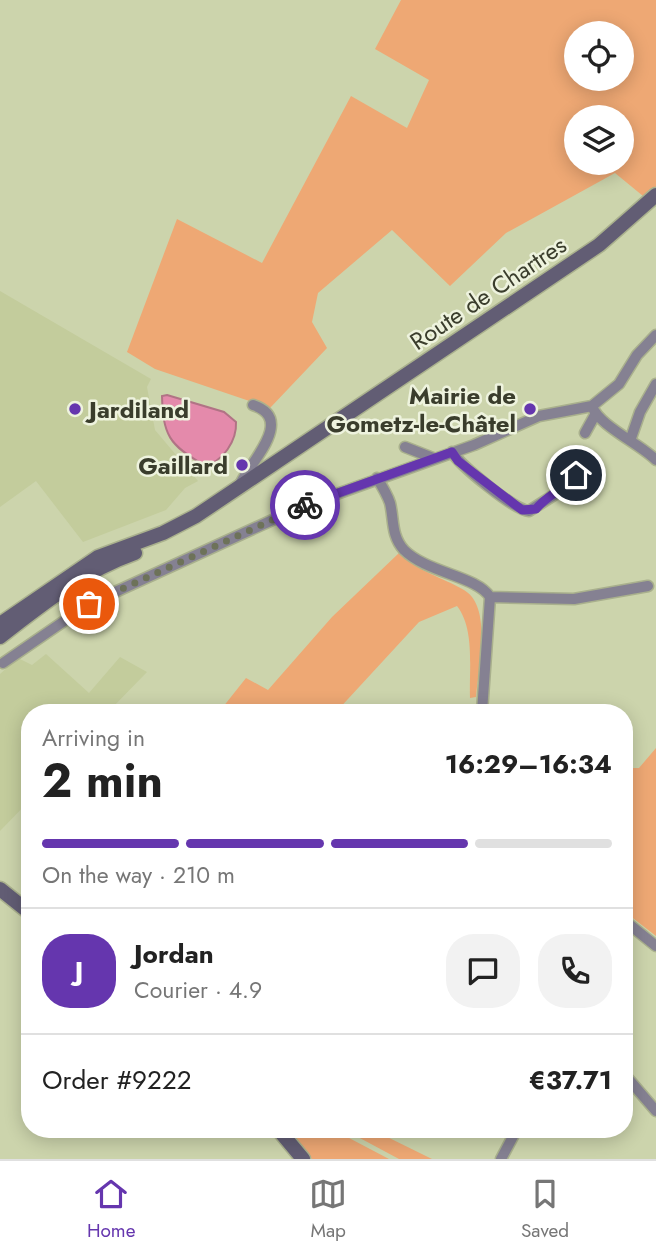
<!DOCTYPE html>
<meta charset="utf-8">
<style>
:root{--surface:#fff;--page:#f2f2f2;--text:#222;--muted:#767676;--line:#e0e0e0;--accent:#6536ae}
body{margin:0;font-family:Jost,sans-serif;background:var(--page);color:var(--text);height:100vh;display:flex;flex-direction:column;font-size:26px;white-space:nowrap}
*{box-sizing:border-box;margin:0}
p{font-size:23px;color:var(--muted)}
.icon{flex:none;width:38px;height:38px;fill:none;stroke:currentColor;stroke-width:2;stroke-linecap:round;stroke-linejoin:round}
.map{position:relative;flex:1;overflow:hidden}
.panel{position:absolute;left:21px;top:704px;width:612px;height:434px;display:flex;flex-direction:column;background:var(--surface);border-radius:28px;box-shadow:0 4px 18px #0003}
.panel>*{flex:none}
.buttons{position:absolute;left:564px;top:21px;display:grid;gap:14px}
.buttons a{display:grid;place-items:center;width:70px;height:70px;border-radius:50%;background:var(--surface);box-shadow:0 4px 18px #0003;font-size:35px}
.pin{position:absolute;display:grid;place-items:center;width:60px;height:60px;color:#fff;margin:-30px;border:4px solid #fff;border-radius:50%;box-shadow:0 2px 7px #0007}
.courier{position:absolute;display:grid;place-items:center;width:70px;height:70px;margin:-35px;border:5px solid #6536ae;border-radius:50%;background:#fff;color:#222;box-shadow:0 2px 9px #0007}
.head em{font-style:normal;font-weight:700}
.head div{display:flex;flex-direction:column-reverse}
.head{display:flex;align-items:center;justify-content:space-between;height:119px;padding:0 21px}
h1{font-size:46px;font-weight:700;line-height:52px}
.bar{display:grid;grid-template-columns:repeat(4,1fr);gap:10px 7px;align-content:center;height:84px;padding:0 21px}
.bar i{height:9px;border-radius:5px;background:var(--line)}
.bar .active{background:var(--accent)}
.bar p{grid-column:span 4}
.line{display:flex;align-items:center;gap:18px;padding:0 21px;border-top:2px solid var(--line)}
.line div{flex:1}
.round{display:grid;place-items:center;flex:none;width:74px;height:74px;border-radius:28px;background:var(--page)}
.menu{display:flex;justify-content:space-around;align-items:center;height:98px;border-top:2px solid var(--line);background:var(--surface);font-size:19px;color:var(--muted)}
.menu a{display:grid;justify-items:center;gap:4px}
.menu .active{color:var(--accent)}
.map>svg:first-child{display:block}
.built{fill:#c3cc9c}
.green{fill:#eea874;fill-rule:evenodd}
.water{fill:#e48aab;stroke:#b17385;stroke-width:2}
.lines{fill:none;stroke-linecap:round;stroke-linejoin:round}
.street-casing{stroke:#a9b08d;stroke-width:13}
.secondary-casing{stroke:#a9b08d;stroke-width:17}
.street{stroke:#858192;stroke-width:10}
.secondary{stroke:#625d74;stroke-width:14}
.done{stroke:#6d7259;stroke-width:7;stroke-dasharray:0 12.6}
.route{stroke:#6536ae;stroke-width:9}
.poi-dot{fill:#6536ae;stroke:#eef3de;stroke-width:2.5}
.labels{text-anchor:middle;dominant-baseline:central;stroke-width:5;stroke-linejoin:round;paint-order:stroke}
.street-label{font-size:24px;fill:#3a3d2c;stroke:#eef3de}
.poi-label{font-size:24px;font-weight:bold;fill:#3a3d2c;stroke:#eef3de;text-anchor:end}
</style>
<div class="map">
<svg width="656" height="1159" viewBox="0 0 656 1159">
<rect width="100%" height="100%" fill="#ccd4ac"/>
<path class="built" d="M 0,291 L 151,379 L 147,387 L 155,430 L 198,481 L 185,488 L 166,510 L 83,542 L 36,481 L 0,507 Z
M 46,654 L 89,693 L 120,657 L 147,672 L 108,712 L 30,712 L 30,800 L 0,831 L 0,674 L 18,658 L 32,665 Z"/>
<path class="green" d="M 401,0 L 656,0 L 656,187 L 643,196 L 615,173 L 506,233 L 450,286 L 392,230 L 318,293 L 312,322 L 327,348 L 270,408 L 155,369 L 127,352 L 177,219 L 262,263 L 351,96 L 407,128 L 429,80 L 375,49 ZM 576,33 L 621,33 L 621,79 L 576,79 ZM 576,117 L 621,117 L 621,163 L 576,163 Z
M 399,553 C 420,573 440,576 464,590 C 493,607 478,669 476,697 L 470,698 C 469,669 475,629 457,606 L 419,622 L 336,712 L 219,712 L 246,678 L 268,690 L 332,617 Z
M 656,748 L 656,936 L 625,912 L 625,768 L 639,768 Z
M 286,1129 L 332,1129 L 389,1159 L 312,1159 Z
M 343,1129 L 371,1129 L 432,1159 L 399,1159 Z"/>
<path class="water" d="M 167,395 L 224,412 L 236,422 C 237,440 223,463 204,465 C 169,445 163,435 162,396 Z"/>
<g class="lines">
<g class="street-casing">
<path id="street" d="M 592,406 C 598,425 640,444 656,460
M 585,433 L 595,415
M 631,438 L 640,412 L 656,384
M 405,447 L 433,458
M 452,452 C 460,465 514,510 529,511 L 565,488 L 591,457
M 377,478 C 382,486 387,494 390,503 C 394,519 391,536 404,550 C 427,573 477,576 490,597 L 482,712
M 239,487 C 245,467 298,420 253,405
M 55,587 L 73,614
M 490,597 L 574,599 L 648,586
M 3,663 L 89,604 L 303,506 L 474,445 L 539,416 L 592,406 L 619,384 L 637,355 L 656,335
M 625,921 L 656,946
M 625,1075 L 656,1111
M 501,1159 L 517,1129"/>
</g>
<g class="secondary-casing">
<path id="secondary" d="M 0,624 L 98,557 L 163,533 L 196,516 L 599,245 L 656,195
M 0,637 C 42,604 84,571 135,553
M 0,889 L 30,913
M 278,1129 L 303,1159"/>
</g>
<use href="#street" class="street"/>
<use href="#secondary" class="secondary"/>
</g>
<g class="lines">
<path class="done" d="M 89,604 L 305,505"/>
<path class="route" d="M 305,505 L 452,452 L 458,461 L 522,510 L 536,509 C 546,496 564,489 576,475"/>
</g>
<g class="poi-dot">
<circle cx="75" cy="409" r="7"/>
<circle cx="530" cy="409" r="7"/>
<circle cx="242" cy="465" r="7"/>
</g>
<g class="labels">
<g class="street-label">
<text transform="translate(488 293) rotate(-34)">Route de Chartres</text>
</g>
<g class="poi-label">
<text x="516" y="395">Mairie de<tspan x="516" dy="28">Gometz-le-Châtel</tspan></text>
<text x="89" y="409" text-anchor="start">Jardiland</text>
<text x="228" y="465">Gaillard</text>
</g>
</g>
</svg>
<div class="buttons">
<a><svg class="icon" aria-label="locate" viewBox="0 0 24 24"><circle cx="12" cy="12" r="6"/><path d="M12 2v4M12 18v4M2 12h4M18 12h4"/></svg></a>
<a><svg class="icon" aria-label="layers" viewBox="0 0 24 24"><path d="M12 4l9 5-9 5-9-5zM3 14l9 5 9-5"/></svg></a>
</div>
<div class="pin" style="left:89px;top:604px;background:#ea580c"><svg class="icon" aria-label="bag" viewBox="0 0 24 24"><path d="M5 8h14l-1 12H6zM9 8a3 3 0 0 1 6 0"/></svg></div>
<div class="pin" style="left:576px;top:475px;background:#1f2937"><svg class="icon" aria-label="home" viewBox="0 0 24 24"><path d="M3 11l9-7 9 7M6 9v11h12V9"/></svg></div>
<div class="courier" style="left:305px;top:505px"><svg class="icon" aria-label="bike" viewBox="0 0 24 24"><circle cx="6" cy="16" r="4"/><circle cx="18" cy="16" r="4"/><path d="M6 16l4-8h5l3 8M10 8l3 8H6M13 5h3"/></svg></div>
<section class="panel">
<div class="head"><div><h1>2 min</h1><p>Arriving in</p></div><em>16:29–16:34</em></div>
<div class="bar"><i class="active"></i><i class="active"></i><i class="active"></i><i></i><p>On the way · 210 m</p></div>
<div class="line" style="height:126px"><b class="round" style="background:var(--accent);color:#fff">J</b><div><b>Jordan</b><p>Courier · 4.9</p></div><a class="round"><svg class="icon" aria-label="chat" viewBox="0 0 24 24"><path d="M4 5h16v11H9l-5 4z"/></svg></a><a class="round"><svg class="icon" aria-label="phone" viewBox="0 0 24 24"><path d="M5 4h4l2 5-3 2q2 4 5 5l2-3 5 2v4C11 20 4 13 5 4z"/></svg></a></div>
<div class="line" style="height:91px"><div>Order #9222</div><b>€37.71</b></div>
</section>
</div>
<nav class="menu">
<a class="active"><svg class="icon" aria-label="home" viewBox="0 0 24 24"><path d="M3 11l9-7 9 7M6 9v11h12V9"/></svg>Home</a>
<a><svg class="icon" aria-label="map" viewBox="0 0 24 24"><path d="M3 6l6-2 6 2 6-2v14l-6 2-6-2-6 2zM9 4v14M15 6v14"/></svg>Map</a>
<a><svg class="icon" aria-label="saved" viewBox="0 0 24 24"><path d="M7 4h10v16l-5-4-5 4z"/></svg>Saved</a>
</nav>
